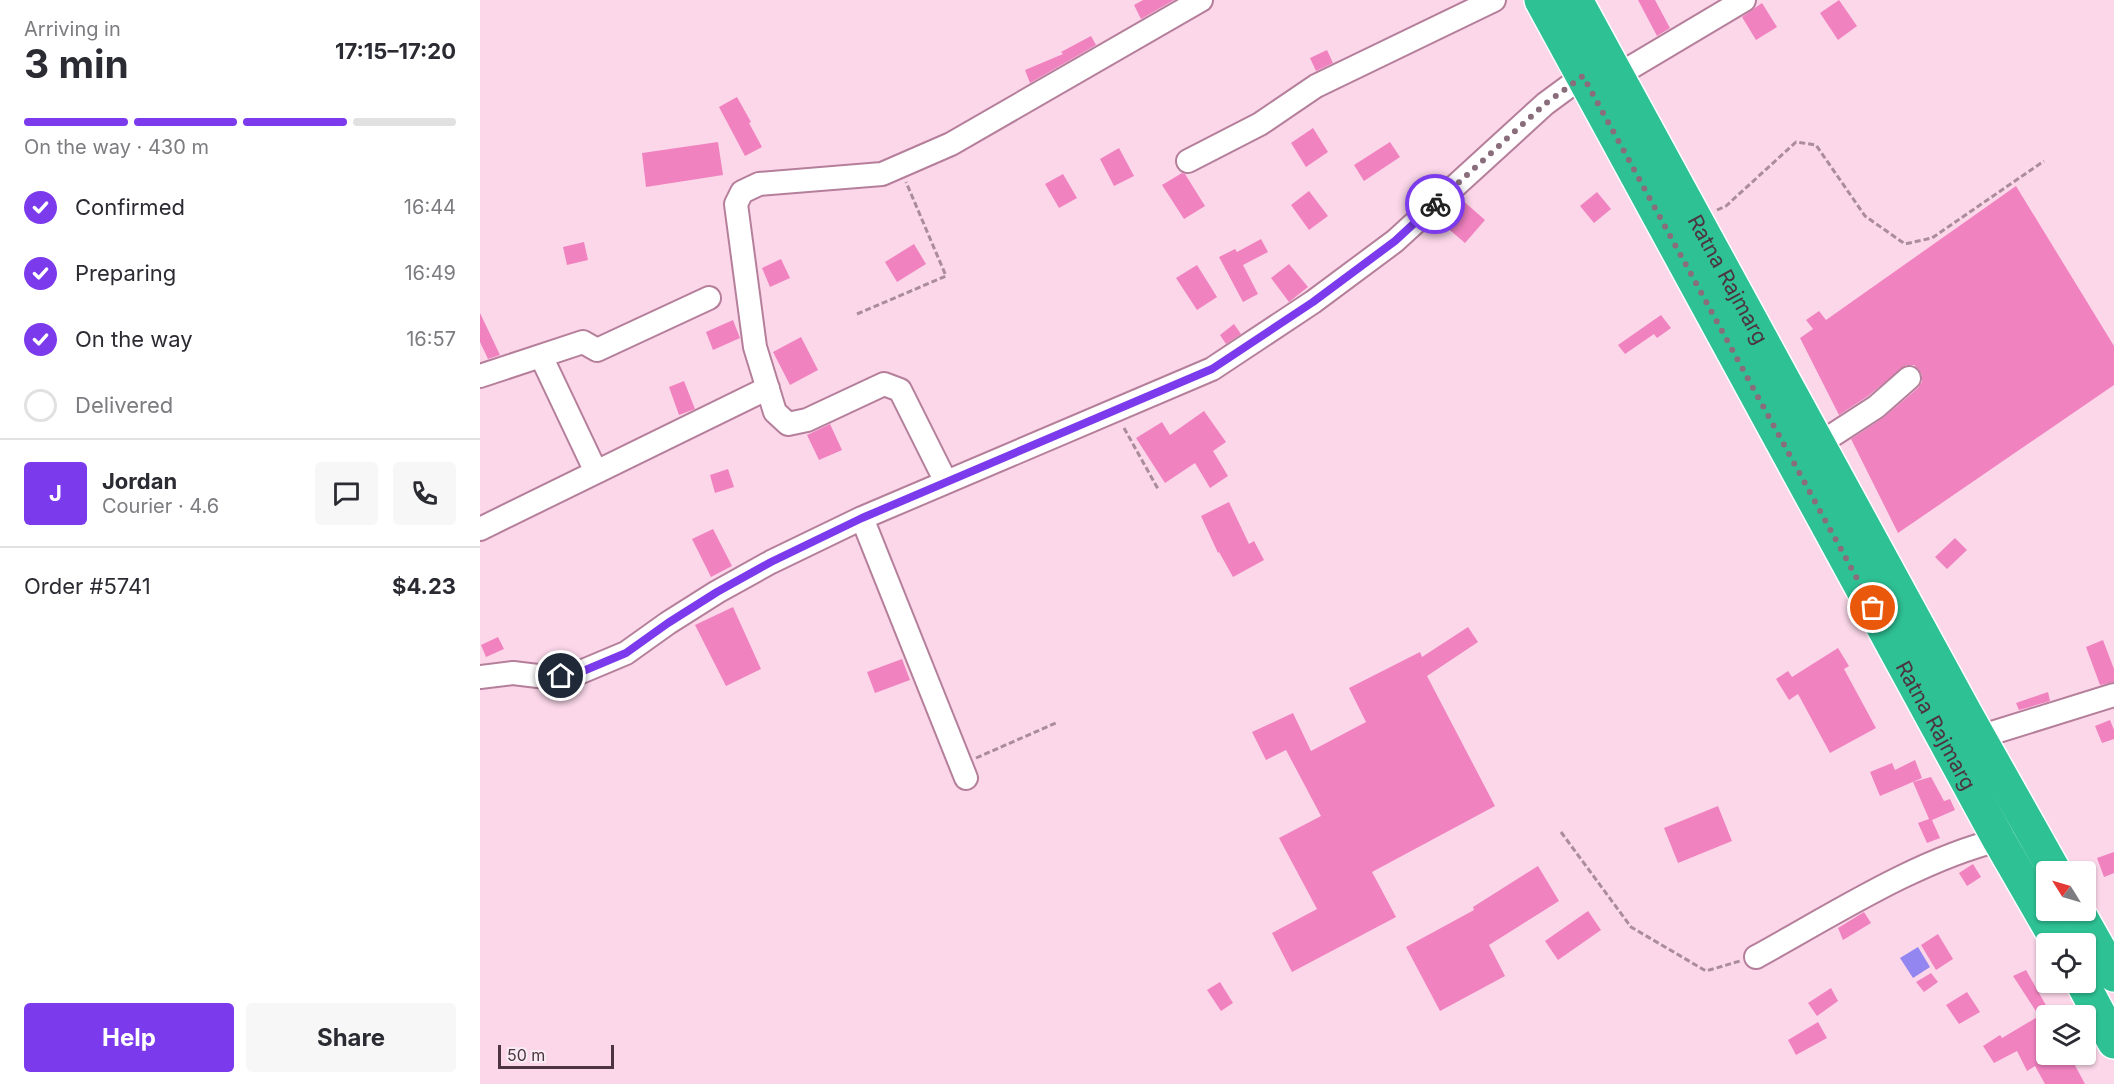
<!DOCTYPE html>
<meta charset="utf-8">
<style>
:root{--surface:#fff;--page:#f7f7f7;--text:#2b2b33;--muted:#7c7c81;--line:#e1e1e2;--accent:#7c3aed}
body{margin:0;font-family:Inter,sans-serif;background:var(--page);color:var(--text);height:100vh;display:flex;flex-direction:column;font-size:22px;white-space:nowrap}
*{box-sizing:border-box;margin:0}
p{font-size:20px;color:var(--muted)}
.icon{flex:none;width:33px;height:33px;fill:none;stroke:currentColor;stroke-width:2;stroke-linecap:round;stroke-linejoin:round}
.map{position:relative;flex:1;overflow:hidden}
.panel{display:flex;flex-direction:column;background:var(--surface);width:480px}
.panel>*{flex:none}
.needle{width:39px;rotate:307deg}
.tools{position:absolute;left:1556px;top:861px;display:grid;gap:12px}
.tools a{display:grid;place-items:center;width:60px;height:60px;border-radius:6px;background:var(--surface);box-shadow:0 2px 4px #0004;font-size:30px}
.scale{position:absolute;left:18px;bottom:15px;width:116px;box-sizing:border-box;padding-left:6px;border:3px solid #4c3440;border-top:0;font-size:16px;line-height:21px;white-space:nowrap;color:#4c3440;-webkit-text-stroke:4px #f8ecf2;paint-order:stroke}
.pin{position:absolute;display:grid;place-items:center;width:51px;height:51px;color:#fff;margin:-26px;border:3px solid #fff;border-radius:50%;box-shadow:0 2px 6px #0007}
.courier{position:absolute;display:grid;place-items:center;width:60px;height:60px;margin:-30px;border:4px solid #7c3aed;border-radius:50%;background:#fff;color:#222;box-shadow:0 2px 8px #0007}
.head em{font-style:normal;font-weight:700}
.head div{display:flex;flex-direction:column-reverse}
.head{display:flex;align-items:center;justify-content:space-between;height:102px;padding:0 24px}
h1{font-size:39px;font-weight:700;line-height:45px}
.bar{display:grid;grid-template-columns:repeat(4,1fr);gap:9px 6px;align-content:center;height:72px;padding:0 24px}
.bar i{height:8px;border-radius:4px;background:var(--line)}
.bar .current{background:var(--accent)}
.bar p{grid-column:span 4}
.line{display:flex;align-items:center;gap:15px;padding:0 24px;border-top:2px solid var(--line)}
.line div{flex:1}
.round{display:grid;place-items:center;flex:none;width:63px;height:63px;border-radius:6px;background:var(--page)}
ol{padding:0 24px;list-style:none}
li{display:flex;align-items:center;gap:18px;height:66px}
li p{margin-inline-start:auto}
li .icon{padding:6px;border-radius:50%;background:var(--accent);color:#fff;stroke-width:4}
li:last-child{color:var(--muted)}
li i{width:33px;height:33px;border:3px solid var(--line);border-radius:50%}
.primary-button{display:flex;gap:12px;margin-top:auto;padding:12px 24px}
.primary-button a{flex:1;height:69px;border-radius:6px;background:var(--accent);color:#fff;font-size:24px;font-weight:700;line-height:69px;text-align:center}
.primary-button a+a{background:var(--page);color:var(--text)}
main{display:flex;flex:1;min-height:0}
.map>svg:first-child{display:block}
.water{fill:#9386f1}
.building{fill:#f182c0}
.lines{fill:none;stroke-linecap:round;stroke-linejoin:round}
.minor-casing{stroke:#b57f9b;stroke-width:26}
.highway-casing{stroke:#fff;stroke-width:36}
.path{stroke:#aa8c9b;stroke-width:3;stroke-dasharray:6 3;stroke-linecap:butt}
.minor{stroke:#fff;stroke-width:22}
.highway{stroke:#2ec194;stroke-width:33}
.done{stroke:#896d7b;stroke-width:6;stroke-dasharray:0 10.8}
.route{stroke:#7c3aed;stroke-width:8}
.labels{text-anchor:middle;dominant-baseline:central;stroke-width:5;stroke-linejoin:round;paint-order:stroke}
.street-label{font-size:21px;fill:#4c3440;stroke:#f8ecf2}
</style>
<main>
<section class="panel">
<div class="head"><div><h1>3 min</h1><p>Arriving in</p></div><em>17:15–17:20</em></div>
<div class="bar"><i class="current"></i><i class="current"></i><i class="current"></i><i></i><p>On the way · 430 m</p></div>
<ol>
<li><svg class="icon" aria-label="check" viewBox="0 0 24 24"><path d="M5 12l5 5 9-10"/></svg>Confirmed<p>16:44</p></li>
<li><svg class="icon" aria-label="check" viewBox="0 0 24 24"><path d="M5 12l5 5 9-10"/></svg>Preparing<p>16:49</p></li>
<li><svg class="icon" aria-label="check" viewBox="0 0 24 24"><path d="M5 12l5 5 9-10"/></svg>On the way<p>16:57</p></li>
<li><i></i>Delivered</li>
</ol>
<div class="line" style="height:108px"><b class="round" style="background:var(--accent);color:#fff">J</b><div><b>Jordan</b><p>Courier · 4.6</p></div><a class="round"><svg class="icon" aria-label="chat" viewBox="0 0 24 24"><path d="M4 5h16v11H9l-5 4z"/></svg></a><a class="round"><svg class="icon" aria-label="phone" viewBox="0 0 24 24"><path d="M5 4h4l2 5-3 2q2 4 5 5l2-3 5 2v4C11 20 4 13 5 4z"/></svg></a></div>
<div class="line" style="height:78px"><div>Order #5741</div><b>$4.23</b></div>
<div class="primary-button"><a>Help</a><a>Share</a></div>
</section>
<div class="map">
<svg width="1634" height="1084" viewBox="0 0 1634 1084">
<rect width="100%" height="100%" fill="#fbd7e9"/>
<path class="water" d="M 1438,947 L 1450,967 L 1433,978 L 1420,958 Z"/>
<path class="building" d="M 663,0 L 694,0 L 661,19 L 654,5 Z
M 1158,0 L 1175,0 L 1190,28 L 1177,36 Z
M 1359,0 L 1377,26 L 1358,40 L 1340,13 Z
M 1282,3 L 1297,27 L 1276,40 L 1262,17 Z
M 611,36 L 616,45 L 550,83 L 545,70 L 583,54 L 581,52 Z
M 847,50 L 853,63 L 836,71 L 830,58 Z
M 257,97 L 271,122 L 269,123 L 282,147 L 265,156 L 239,107 Z
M 833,128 L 848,152 L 826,167 L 811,143 Z
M 238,142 L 243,175 L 166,187 L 162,153 Z
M 910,142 L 920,157 L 884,181 L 874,165 Z
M 639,148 L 654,176 L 634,186 L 620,159 Z
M 702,173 L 705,174 L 725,206 L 704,219 L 682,185 Z
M 583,174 L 597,198 L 579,208 L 565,184 Z
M 1536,186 L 1634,346 L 1634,385 L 1418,533 L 1371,439 L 1403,418 L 1438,388 L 1442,382 L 1442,375 L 1439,370 L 1434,365 L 1426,365 L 1388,396 L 1359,415 L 1320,338 L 1333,329 L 1326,320 L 1339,311 L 1346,320 Z
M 829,191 L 848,216 L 829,230 L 811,205 Z
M 1117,192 L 1131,209 L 1114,223 L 1100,206 Z
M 981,199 L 1005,220 L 985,243 L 958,220 Z
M 781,239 L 788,252 L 763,265 L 778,294 L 763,302 L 739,257 L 755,249 L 757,252 Z
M 104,242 L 108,260 L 87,265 L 83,247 Z
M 434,244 L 446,264 L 417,282 L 405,262 Z
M 301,259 L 310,278 L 290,287 L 282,268 Z
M 809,264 L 828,287 L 809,302 L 791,278 Z
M 717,265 L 737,297 L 717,310 L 696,278 Z
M 0,313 L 20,355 L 8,359 L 0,342 Z
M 1181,315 L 1191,328 L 1177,338 L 1174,334 L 1145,354 L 1138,345 Z
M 253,320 L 260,338 L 233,350 L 226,332 Z
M 754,324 L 761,334 L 746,344 L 740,335 Z
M 321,337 L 338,370 L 310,385 L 293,352 Z
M 204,381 L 215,409 L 199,415 L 189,387 Z
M 724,411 L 746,442 L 733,451 L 748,476 L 730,488 L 715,463 L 685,483 L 656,438 L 682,422 L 690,435 Z
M 350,424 L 362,450 L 339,460 L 327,435 Z
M 248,469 L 254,487 L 235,493 L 230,475 Z
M 749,502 L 769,544 L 774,541 L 784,560 L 753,577 L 739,552 L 738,553 L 721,516 Z
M 233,529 L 252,566 L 231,577 L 212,539 Z
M 1475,538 L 1487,550 L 1467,569 L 1455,557 Z
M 253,607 L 281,669 L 246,686 L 215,625 Z
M 988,627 L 998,642 L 947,676 L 1015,806 L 892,872 L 916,917 L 812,972 L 792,933 L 837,909 L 799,838 L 841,816 L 806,750 L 786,760 L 772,732 L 813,713 L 831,751 L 886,722 L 869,688 L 940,652 L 942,657 Z
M 18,637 L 24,649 L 6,657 L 1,645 Z
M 1623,640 L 1634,669 L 1634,682 L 1620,685 L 1606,647 Z
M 1358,648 L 1369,666 L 1364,669 L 1396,728 L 1350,753 L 1318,694 L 1309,700 L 1296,679 L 1308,671 L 1312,677 Z
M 422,659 L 430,680 L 395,693 L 387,672 Z
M 1568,692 L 1570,701 L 1539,710 L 1536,703 Z
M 1630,720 L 1634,730 L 1634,739 L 1622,743 L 1615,726 Z
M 1435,760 L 1442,778 L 1400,796 L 1390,772 L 1412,763 L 1415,770 Z
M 1451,777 L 1464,801 L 1470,799 L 1475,810 L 1452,820 L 1460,838 L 1447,843 L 1438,823 L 1449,819 L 1433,782 Z
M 1238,806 L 1252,841 L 1198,863 L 1184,828 Z
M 1634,852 L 1634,873 L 1624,877 L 1617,858 Z
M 1493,864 L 1501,877 L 1487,886 L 1479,873 Z
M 1058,866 L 1079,901 L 1009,945 L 1025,976 L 960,1011 L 926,947 L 994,910 L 993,907 Z
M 1108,911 L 1121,930 L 1078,960 L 1065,941 Z
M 1384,912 L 1391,923 L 1363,940 L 1358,928 Z
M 1458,934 L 1473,959 L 1456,970 L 1441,945 Z
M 1546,970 L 1572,1016 L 1566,1016 L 1566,1054 L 1589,1054 L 1605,1084 L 1565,1084 L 1555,1066 L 1547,1071 L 1537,1051 L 1514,1063 L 1503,1046 L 1520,1035 L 1522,1038 L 1559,1016 L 1533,976 Z
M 1451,973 L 1458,982 L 1444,992 L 1436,982 Z
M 740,982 L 753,1003 L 741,1011 L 727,990 Z
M 1351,988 L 1358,1001 L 1337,1016 L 1328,1003 Z
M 1487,992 L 1500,1012 L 1479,1024 L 1466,1005 Z
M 1338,1022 L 1347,1038 L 1316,1055 L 1308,1040 Z"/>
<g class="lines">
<g class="minor-casing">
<path id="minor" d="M 1138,75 L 1264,0
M 708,161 L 780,124 L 836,86 L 1014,0
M 61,356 L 116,472
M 0,376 L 103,342 L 117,350 L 229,298
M 1339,444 L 1396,407 L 1429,378
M 466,482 L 420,390 L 404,384 L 327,420 L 308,424 L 295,412 L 275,347 L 256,204 L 262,192 L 279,184 L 402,174 L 471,144 L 721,0
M 382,518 L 486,778
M 0,529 L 288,388
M 0,677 L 33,673 L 66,677 L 96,674 L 146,653 L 188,623 L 237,592 L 291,562 L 382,518 L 732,369 L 833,302 L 915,241 L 1065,104 L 1103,76
M 1499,737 L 1634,695
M 1276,957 C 1351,916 1437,860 1519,840"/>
</g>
<g class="highway-casing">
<g id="highway">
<path id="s1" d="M 1061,0 L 1519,840 L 1579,944"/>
<path id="s2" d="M 1096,0 L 1486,714 L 1575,872"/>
<path d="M 1597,910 L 1634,975"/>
<path d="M 1602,982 L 1634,1042"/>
</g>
</g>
<path class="path" d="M 1237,210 L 1246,206 L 1316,142 L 1336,145 L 1385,216 L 1425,244 L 1452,238 L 1564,161
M 377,314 L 466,276 L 426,182
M 644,428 L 678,489
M 496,758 L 578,722
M 1081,832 L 1151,927 L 1226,971 L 1260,961"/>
<use href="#minor" class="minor"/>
<use href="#highway" class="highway"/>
</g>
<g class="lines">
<path class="done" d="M 955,204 L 1065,104 L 1103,76 L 1393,608"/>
<path class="route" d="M 81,676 L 96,674 L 146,653 L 188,623 L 237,592 L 291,562 L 382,518 L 732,369 L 833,302 L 915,241 L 955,204"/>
</g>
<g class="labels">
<g class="street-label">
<text stroke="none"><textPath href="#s2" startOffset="318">Ratna Rajmarg</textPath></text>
<text stroke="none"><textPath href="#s1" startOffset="826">Ratna Rajmarg</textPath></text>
</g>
</g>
</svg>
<div class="tools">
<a><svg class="needle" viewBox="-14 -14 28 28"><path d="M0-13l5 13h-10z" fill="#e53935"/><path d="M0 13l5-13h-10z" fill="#7c7c81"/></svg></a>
<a><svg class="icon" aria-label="locate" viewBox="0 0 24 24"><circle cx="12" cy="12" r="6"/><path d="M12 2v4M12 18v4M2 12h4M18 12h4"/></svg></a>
<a><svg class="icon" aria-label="layers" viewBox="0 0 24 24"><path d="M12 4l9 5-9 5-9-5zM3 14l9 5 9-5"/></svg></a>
</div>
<div class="scale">50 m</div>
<div class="pin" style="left:1393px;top:608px;background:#ea580c"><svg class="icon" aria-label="bag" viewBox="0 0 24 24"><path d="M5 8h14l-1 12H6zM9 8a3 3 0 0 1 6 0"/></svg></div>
<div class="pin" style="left:81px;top:676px;background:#1f2937"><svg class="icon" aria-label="home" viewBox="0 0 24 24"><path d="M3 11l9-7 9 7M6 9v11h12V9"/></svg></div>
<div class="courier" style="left:955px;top:204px"><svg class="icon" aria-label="bike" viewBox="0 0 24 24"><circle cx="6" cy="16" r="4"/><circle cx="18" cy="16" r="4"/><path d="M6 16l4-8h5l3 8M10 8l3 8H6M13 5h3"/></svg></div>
</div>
</main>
